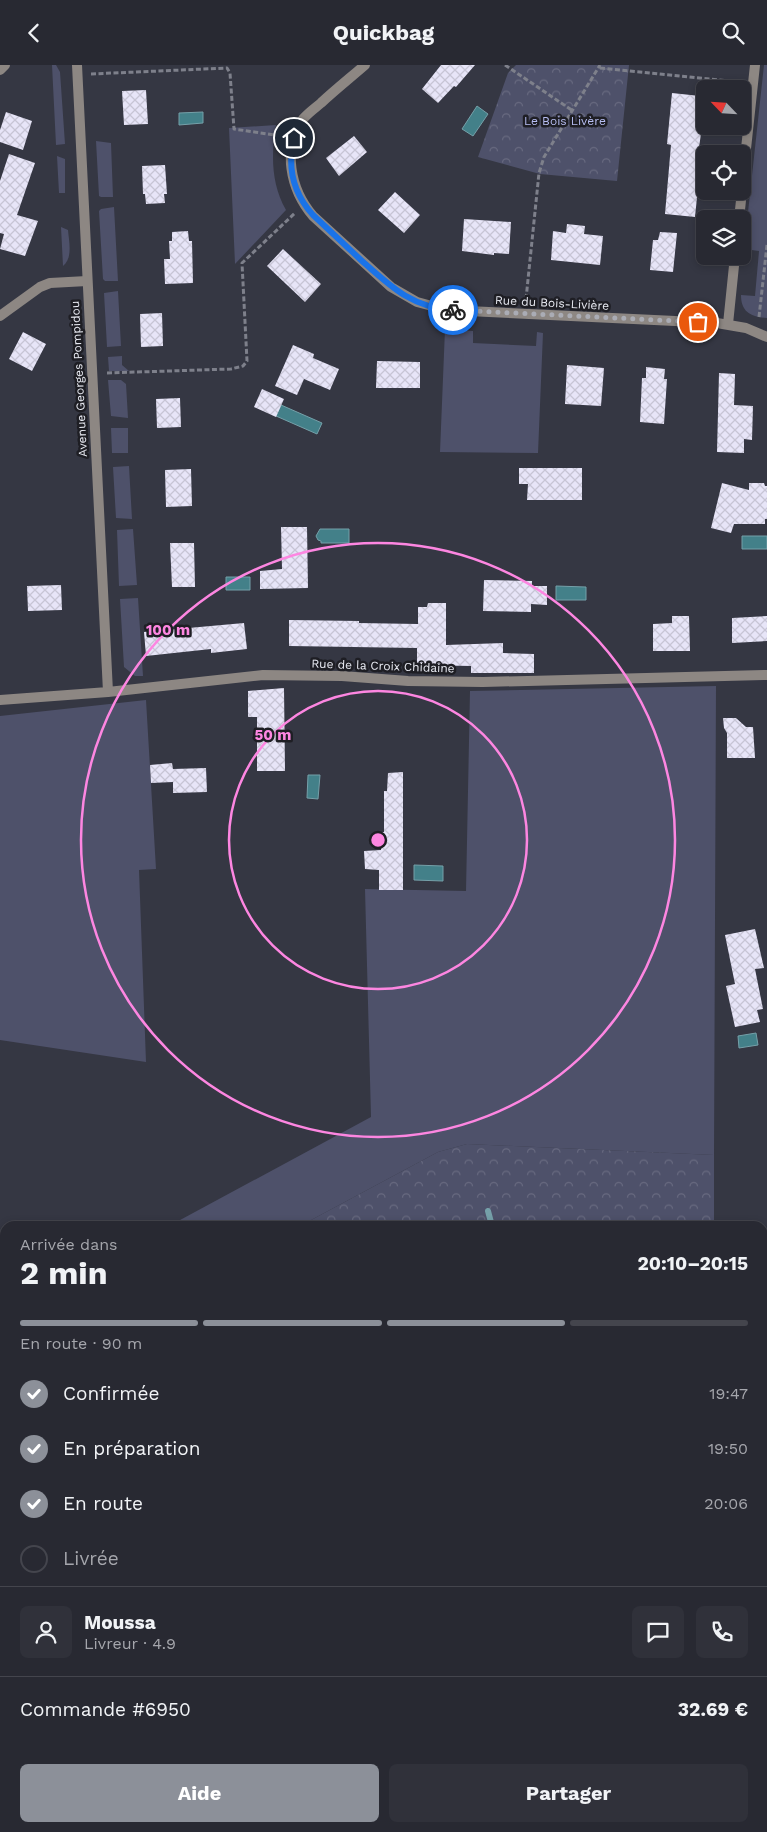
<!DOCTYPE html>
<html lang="fr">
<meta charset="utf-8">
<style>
:root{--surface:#282932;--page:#30313a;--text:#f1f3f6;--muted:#a5a6ac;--line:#44454d;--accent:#8c9099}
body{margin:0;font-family:"Work Sans",sans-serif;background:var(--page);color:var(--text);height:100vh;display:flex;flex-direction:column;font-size:19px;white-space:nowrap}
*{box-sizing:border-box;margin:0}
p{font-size:16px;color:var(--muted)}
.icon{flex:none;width:28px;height:28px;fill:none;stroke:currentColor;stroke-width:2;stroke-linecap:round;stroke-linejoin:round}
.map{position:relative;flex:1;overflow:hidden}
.drawer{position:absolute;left:0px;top:1156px;width:768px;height:611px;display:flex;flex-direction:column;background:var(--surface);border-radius:15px 15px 0 0;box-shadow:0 2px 8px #0003,0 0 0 1px var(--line)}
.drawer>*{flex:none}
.needle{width:32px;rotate:295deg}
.tools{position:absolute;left:696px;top:15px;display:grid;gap:10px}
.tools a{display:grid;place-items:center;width:55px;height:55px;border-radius:8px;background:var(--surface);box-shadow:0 2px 8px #0003,0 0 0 1px var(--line);font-size:25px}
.pin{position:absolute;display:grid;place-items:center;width:42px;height:42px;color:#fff;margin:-21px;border:2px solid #fff;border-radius:50%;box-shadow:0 1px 5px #0007}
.courier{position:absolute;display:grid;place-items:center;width:50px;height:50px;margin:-25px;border:4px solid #1a73e8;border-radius:50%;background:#fff;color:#222;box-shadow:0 1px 6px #0007}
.summary em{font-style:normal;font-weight:700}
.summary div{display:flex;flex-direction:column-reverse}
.summary{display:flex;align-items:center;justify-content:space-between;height:85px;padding:0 20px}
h1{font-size:32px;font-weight:700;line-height:38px}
.bar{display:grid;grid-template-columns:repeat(4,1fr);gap:8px 5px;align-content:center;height:60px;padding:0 20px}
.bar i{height:6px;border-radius:4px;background:var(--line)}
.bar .active{background:var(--accent)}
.bar p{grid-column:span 4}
.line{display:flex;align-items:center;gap:12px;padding:0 20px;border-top:1px solid var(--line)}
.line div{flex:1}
.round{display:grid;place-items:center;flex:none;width:52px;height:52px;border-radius:8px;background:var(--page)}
ol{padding:0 20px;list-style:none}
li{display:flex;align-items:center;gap:15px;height:55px}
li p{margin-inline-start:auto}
li .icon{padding:5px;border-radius:50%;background:var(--accent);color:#fff;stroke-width:4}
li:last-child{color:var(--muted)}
li i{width:28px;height:28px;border:2px solid var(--line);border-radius:50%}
.button{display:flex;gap:10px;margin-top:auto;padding:10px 20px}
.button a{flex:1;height:58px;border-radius:8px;background:var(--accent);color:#fff;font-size:20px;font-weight:700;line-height:58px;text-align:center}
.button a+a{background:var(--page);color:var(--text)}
header{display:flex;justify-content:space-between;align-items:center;height:65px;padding:0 20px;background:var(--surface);font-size:22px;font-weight:700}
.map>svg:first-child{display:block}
.grass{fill:#4e516a}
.forest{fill:url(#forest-crowns)}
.water{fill:#438089;stroke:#75a0a9}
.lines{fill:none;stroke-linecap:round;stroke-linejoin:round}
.stream{stroke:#75a0a9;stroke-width:6}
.building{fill:url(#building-cross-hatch)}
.path{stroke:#7e808b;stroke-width:3;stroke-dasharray:5 2.5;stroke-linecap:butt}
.street{stroke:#8d8783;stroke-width:10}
.done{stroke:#aaacb5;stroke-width:5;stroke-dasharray:0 9}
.route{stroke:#1a73e8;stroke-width:6}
.ring{fill:none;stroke:#fd86e1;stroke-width:2.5}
.labels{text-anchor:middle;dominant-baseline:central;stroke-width:5;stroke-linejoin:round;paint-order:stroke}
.park-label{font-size:12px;fill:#b7bef3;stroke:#1e1e24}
.street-label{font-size:12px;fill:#e9ebf3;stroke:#1e1e24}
.centre{fill:#fd86e1;stroke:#1e1e24;stroke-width:2.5}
.ring-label{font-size:15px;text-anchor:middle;font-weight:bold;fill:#fd86e1;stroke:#1e1e24;stroke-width:5;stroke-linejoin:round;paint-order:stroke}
</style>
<header><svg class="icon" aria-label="back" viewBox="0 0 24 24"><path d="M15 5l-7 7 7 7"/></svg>Quickbag<svg class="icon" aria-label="search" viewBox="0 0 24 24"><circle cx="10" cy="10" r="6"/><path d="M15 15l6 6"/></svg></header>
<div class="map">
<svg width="767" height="1767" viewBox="0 0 767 1767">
<defs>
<pattern id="forest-crowns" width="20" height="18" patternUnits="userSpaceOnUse" patternTransform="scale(1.25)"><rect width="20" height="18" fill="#4e516a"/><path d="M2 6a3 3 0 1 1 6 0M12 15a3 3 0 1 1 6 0" fill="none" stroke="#686a80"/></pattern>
<pattern id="building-cross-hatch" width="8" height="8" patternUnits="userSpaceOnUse" patternTransform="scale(1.25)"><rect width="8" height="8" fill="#e7e5f8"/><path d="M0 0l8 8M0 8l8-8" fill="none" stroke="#c7c5d5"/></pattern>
</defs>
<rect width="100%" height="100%" fill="#353743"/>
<path class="grass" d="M 52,0 L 56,0 L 60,7 L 65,79 L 56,80 Z
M 764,0 L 767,0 L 767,253 C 751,252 741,247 741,230 L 755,231 L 759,186 L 744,184 Z
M 276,60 C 271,89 271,119 286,145 L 235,199 L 229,63 Z
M 96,76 L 111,78 L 113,132 L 101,132 L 99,131 Z
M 57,91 L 65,94 L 65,128 L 59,128 Z
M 114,142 L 118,216 L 105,216 L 103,214 L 99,146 L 101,144 Z
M 61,162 L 68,165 C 69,177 73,193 63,201 Z
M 118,226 L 121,281 L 107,282 L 104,228 Z
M 445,264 L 473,266 L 473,278 L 536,281 L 537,267 L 543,268 L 538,388 L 440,387 Z
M 122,291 L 122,300 L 129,306 L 109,306 L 108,292 Z
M 108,315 L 121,315 L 126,319 L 128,353 L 111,351 Z
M 111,363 L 128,363 L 128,388 L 112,388 Z
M 129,401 L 132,454 L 116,453 L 113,402 Z
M 133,464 L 137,520 L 119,521 L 117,465 Z
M 138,533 L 143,611 L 135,611 L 124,602 L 120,534 Z
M 716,621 L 714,1090 L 467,1079 L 438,1087 L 300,1161 L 169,1161 L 371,1052 L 365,824 L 466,826 L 470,626 Z
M 146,635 L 156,804 L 139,805 L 146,997 L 0,975 L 0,651 Z
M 0,1348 L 5,1349 L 5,1762 L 608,1763 L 607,1767 L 0,1767 Z"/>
<path class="forest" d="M 516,0 L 629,0 L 617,116 L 540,109 L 478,92 L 508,8 Z
M 467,1079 L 714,1090 L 714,1161 L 300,1161 L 438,1087 Z"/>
<path class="water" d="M 477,41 L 488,49 L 473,71 L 462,64 Z
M 203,47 L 203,58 L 179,60 L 179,48 Z
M 281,340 L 322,358 L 317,369 L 276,351 Z
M 320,464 L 349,464 L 349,478 L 321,478 L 321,476 L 318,475 L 316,471 Z
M 742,471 L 767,471 L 767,484 L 742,484 Z
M 226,512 L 250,512 L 250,525 L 226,525 Z
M 556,521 L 586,522 L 586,535 L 556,535 Z
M 308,710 L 320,710 L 318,734 L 307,733 Z
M 414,800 L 443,801 L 443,816 L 414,815 Z
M 756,968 L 758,980 L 739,983 L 738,971 Z"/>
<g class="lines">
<path class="stream" d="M 488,1146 L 492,1161
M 0,1692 L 5,1683
M 0,1765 L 32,1767
M 200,1767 L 303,1762"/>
</g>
<path class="building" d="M 441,0 L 475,0 L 456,22 L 454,21 L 438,38 L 422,24 Z
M 146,25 L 148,59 L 124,60 L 122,26 Z
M 672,28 L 700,31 L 697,55 L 703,55 L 696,103 L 700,103 L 695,152 L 665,149 L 671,80 L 667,79 Z
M 6,47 L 32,56 L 23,85 L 0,77 L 0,65 Z
M 354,71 L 367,87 L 339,111 L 326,93 Z
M 9,89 L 35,98 L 17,150 L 38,156 L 25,191 L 0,184 L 4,169 L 0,168 L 0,116 Z
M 165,100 L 167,129 L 164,129 L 165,138 L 146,139 L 145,129 L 143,129 L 142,101 Z
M 395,127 L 420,150 L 404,168 L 378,145 Z
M 464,154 L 511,157 L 509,189 L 494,188 L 494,190 L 462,186 Z
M 567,159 L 585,161 L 584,169 L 603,171 L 600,200 L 551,195 L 553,166 L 566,168 Z
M 188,166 L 189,176 L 192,176 L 193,218 L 165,219 L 164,194 L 170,194 L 169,176 L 172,176 L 172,167 Z
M 660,167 L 677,168 L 673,207 L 650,205 L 653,175 L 658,175 Z
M 283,184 L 321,219 L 305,237 L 267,201 Z
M 162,248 L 163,281 L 141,282 L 140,249 Z
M 23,267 L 46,279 L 32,306 L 9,294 Z
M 293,280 L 314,289 L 313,293 L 339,304 L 330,325 L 304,314 L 297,330 L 275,321 Z
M 377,296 L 420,297 L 420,323 L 376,323 Z
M 567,300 L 604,303 L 601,341 L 565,339 Z
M 646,302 L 665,304 L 664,314 L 667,314 L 664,359 L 640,357 L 642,313 L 646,313 Z
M 719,308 L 735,309 L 734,340 L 753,341 L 752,375 L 744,374 L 744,388 L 717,387 Z
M 262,324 L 284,334 L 276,352 L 254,342 Z
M 180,333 L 181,362 L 157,363 L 156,334 Z
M 519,403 L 582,403 L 582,435 L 527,435 L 528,419 L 519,419 Z
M 191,404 L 192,441 L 166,442 L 165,405 Z
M 722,418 L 749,425 L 749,418 L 764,418 L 765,421 L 767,421 L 767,454 L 765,454 L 765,459 L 734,459 L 731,468 L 711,463 Z
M 281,462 L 307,462 L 308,523 L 260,524 L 260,506 L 282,504 Z
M 170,478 L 194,478 L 195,522 L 172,522 Z
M 484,515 L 532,516 L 532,521 L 547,521 L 547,540 L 531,539 L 531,547 L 483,546 Z
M 61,520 L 62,545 L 28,546 L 27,521 Z
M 428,538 L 446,538 L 446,580 L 503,578 L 503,588 L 534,589 L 534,608 L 471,608 L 471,601 L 417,600 L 417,583 L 289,581 L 289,555 L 359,556 L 359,558 L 418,559 L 418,542 L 427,542 Z
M 672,551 L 689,551 L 690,586 L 653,586 L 653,559 L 672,558 Z
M 767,551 L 767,576 L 732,578 L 732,553 Z
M 244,558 L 247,584 L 211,588 L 211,584 L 146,591 L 144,567 Z
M 284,623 L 285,706 L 257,706 L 257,652 L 248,652 L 248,626 Z
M 723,653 L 736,653 L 746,662 L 753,662 L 755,693 L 727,693 L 727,668 L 724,663 Z
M 172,698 L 173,704 L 206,703 L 207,727 L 173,728 L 173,717 L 151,718 L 150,700 Z
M 403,707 L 403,825 L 379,825 L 379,805 L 365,804 L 364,786 L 381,785 L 381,767 L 384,767 L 384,726 L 387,726 L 388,708 Z
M 755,864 L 764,903 L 755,904 L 763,944 L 757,945 L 760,957 L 735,962 L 726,921 L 735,919 L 725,870 Z"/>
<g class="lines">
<path class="path" d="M 505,0 L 573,46
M 600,3 L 738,17
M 91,9 L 227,3 L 230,8 L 234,64 L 281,71
M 526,234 L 539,108 L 544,92 L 600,0
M 759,252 L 767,180
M 107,308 L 231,304 L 243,301 L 247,296 L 242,198 L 295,148
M 0,1492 L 5,1492"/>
<path class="street" d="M 77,0 L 108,627
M 365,0 C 350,13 335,25 321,38 C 315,43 308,48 303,54 C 282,84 290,124 313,151 L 391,222 L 417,237 L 447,245 L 717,258 L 746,263 L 767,272
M 0,5 L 5,0
M 742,121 L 755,0
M 739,154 L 742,126
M 0,251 L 40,222 L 50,218 L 87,216
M 728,259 L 735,191
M 0,635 L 108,627 L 263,610 L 342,611 L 408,616 L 483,617 L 767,610"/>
</g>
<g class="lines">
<path class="done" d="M 453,245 L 698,257"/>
<path class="route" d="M 294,73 C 287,102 293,128 313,150 C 329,165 345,180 361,195 C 390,221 412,243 453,245"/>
</g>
<g class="ring">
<circle cx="378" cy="775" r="149"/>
<circle cx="378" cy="775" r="297"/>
</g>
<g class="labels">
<g class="park-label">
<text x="565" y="56">Le Bois Livère</text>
</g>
<g class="street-label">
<text transform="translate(552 238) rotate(3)">Rue du Bois-Livière</text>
<text transform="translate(79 314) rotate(-93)">Avenue Georges Pompidou</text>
<text transform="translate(383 601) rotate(2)">Rue de la Croix Chidaine</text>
</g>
</g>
<circle cx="378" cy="775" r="8" class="centre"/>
<g class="ring-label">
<text x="168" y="570">100 m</text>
<text x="273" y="675">50 m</text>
</g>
</svg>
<div class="tools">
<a><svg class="needle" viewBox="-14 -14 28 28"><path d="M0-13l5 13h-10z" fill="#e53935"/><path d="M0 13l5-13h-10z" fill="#a5a6ac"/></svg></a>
<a><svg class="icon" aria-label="locate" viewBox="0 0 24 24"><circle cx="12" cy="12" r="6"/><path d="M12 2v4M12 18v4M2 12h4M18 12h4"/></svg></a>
<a><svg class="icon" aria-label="layers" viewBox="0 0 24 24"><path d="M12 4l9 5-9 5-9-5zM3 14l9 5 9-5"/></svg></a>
</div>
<div class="pin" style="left:698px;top:257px;background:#ea580c"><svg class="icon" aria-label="bag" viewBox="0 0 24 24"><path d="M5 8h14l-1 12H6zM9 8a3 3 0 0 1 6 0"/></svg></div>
<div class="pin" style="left:294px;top:73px;background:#1f2937"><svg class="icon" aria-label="home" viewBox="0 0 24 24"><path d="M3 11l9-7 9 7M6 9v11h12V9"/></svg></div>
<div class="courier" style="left:453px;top:245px"><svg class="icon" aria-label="bike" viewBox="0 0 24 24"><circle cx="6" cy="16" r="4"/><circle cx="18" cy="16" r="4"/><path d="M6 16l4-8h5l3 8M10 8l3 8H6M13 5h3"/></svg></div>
<section class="drawer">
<div class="summary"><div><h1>2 min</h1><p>Arrivée dans</p></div><em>20:10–20:15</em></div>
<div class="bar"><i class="active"></i><i class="active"></i><i class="active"></i><i></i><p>En route · 90 m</p></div>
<ol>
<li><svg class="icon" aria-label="check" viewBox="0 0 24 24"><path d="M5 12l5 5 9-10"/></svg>Confirmée<p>19:47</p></li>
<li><svg class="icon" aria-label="check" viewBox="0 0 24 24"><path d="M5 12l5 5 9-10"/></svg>En préparation<p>19:50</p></li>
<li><svg class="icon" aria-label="check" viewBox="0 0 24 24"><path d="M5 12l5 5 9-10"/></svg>En route<p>20:06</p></li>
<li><i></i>Livrée</li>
</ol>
<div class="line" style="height:90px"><a class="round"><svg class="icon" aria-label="person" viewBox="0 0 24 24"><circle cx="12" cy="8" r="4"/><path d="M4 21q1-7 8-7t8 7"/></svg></a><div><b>Moussa</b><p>Livreur · 4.9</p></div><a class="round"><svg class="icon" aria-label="chat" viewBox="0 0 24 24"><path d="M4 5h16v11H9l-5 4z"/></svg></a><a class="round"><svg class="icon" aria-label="phone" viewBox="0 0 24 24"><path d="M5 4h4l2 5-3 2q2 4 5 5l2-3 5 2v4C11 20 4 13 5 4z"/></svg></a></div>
<div class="line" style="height:65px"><div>Commande #6950</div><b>32.69 €</b></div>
<div class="button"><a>Aide</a><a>Partager</a></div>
</section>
</div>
